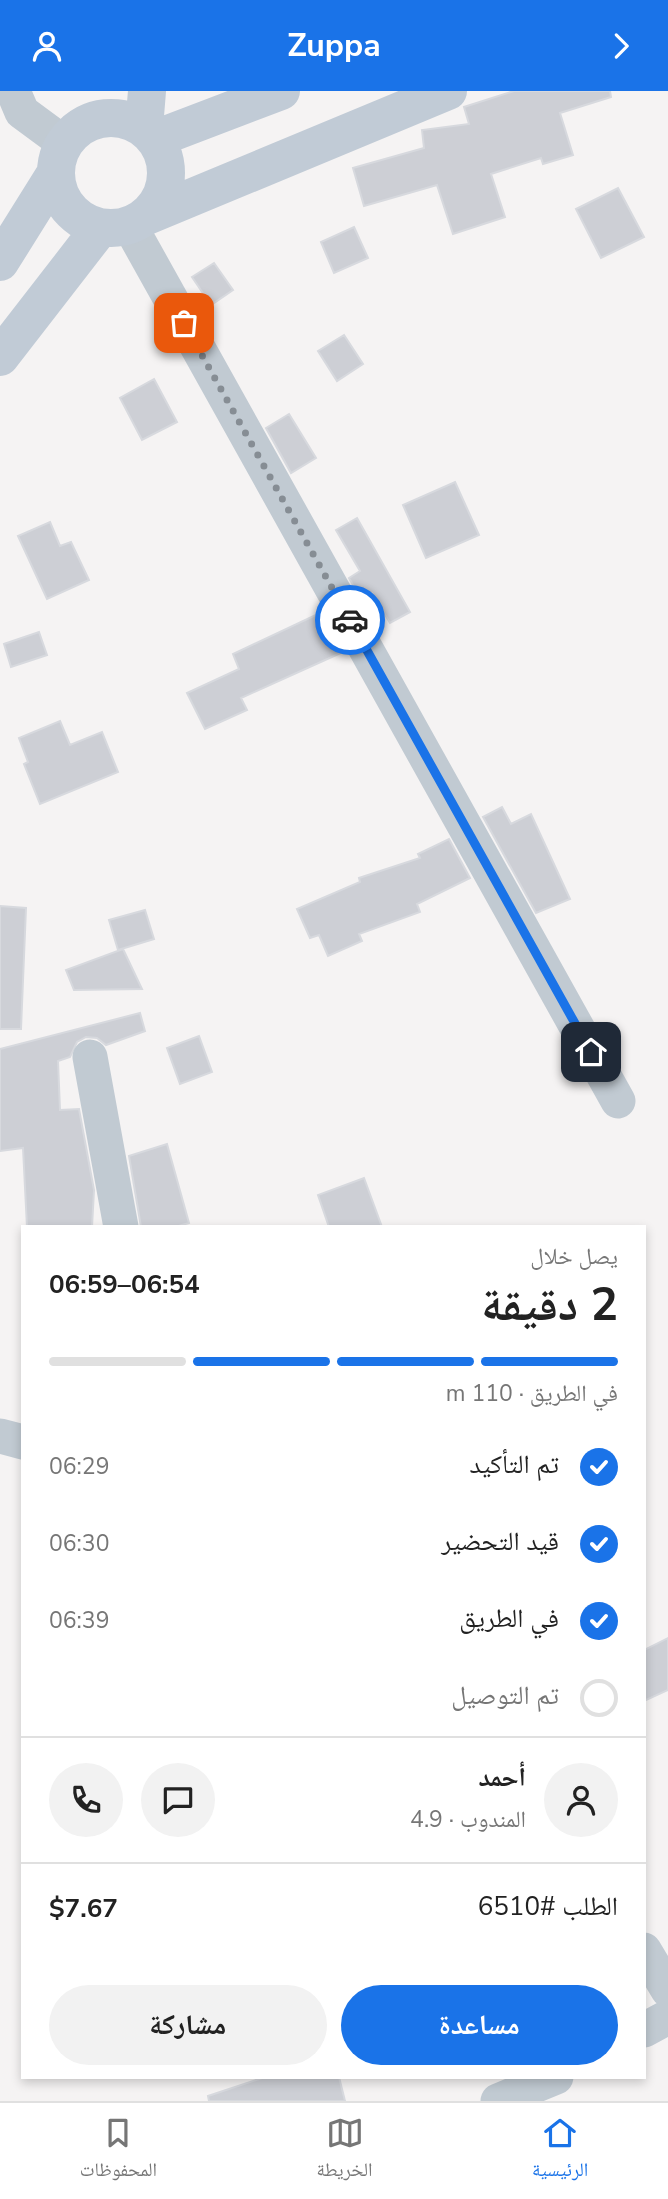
<!DOCTYPE html>
<html lang="ar">
<meta charset="utf-8">
<style>
:root{--surface:#fff;--page:#f2f2f2;--text:#222;--muted:#767676;--line:#e0e0e0;--accent:#1a73e8}
body{margin:0;font-family:"Nunito Sans","Noto Naskh Arabic",sans-serif;background:var(--page);color:var(--text);direction:rtl;height:100vh;display:flex;flex-direction:column;font-size:26px;white-space:nowrap}
*{box-sizing:border-box;margin:0}
p{font-size:23px;color:var(--muted)}
.icon{flex:none;width:38px;height:38px;fill:none;stroke:currentColor;stroke-width:2;stroke-linecap:round;stroke-linejoin:round}
.map{position:relative;flex:1;overflow:hidden;direction:ltr}
.panel{position:absolute;left:21px;top:1134px;width:625px;height:854px;display:flex;flex-direction:column;background:var(--surface);border-radius:0px;box-shadow:0 4px 10px #0003;direction:rtl}
.panel>*{flex:none}
.pin{position:absolute;display:grid;place-items:center;width:60px;height:60px;color:#fff;margin:-30px;border-radius:14px;box-shadow:0 4px 10px #0006}
.courier{position:absolute;display:grid;place-items:center;width:70px;height:70px;margin:-35px;border:5px solid #1a73e8;border-radius:50%;background:#fff;color:#222;box-shadow:0 2px 9px #0007}
.overview em{font-style:normal;font-weight:700}
.overview div{display:flex;flex-direction:column-reverse}
.overview{display:flex;align-items:center;justify-content:space-between;height:119px;padding:0 28px}
h1{font-size:46px;font-weight:700;line-height:52px}
.bar{display:grid;grid-template-columns:repeat(4,1fr);gap:10px 7px;align-content:center;height:84px;padding:0 28px}
.bar i{height:9px;border-radius:5px;background:var(--line)}
.bar .on{background:var(--accent)}
.bar p{grid-column:span 4}
.line{display:flex;align-items:center;gap:18px;padding:0 28px;border-top:2px solid var(--line)}
.line div{flex:1}
.round{display:grid;place-items:center;flex:none;width:74px;height:74px;border-radius:37px;background:var(--page)}
ol{padding:0 28px;list-style:none}
li{display:flex;align-items:center;gap:21px;height:77px}
li p{margin-inline-start:auto}
li .icon{padding:7px;border-radius:50%;background:var(--accent);color:#fff;stroke-width:4}
li:last-child{color:var(--muted)}
li i{width:38px;height:38px;border:4px solid var(--line);border-radius:50%}
.action{display:flex;gap:14px;margin-top:auto;padding:14px 28px}
.action a{flex:1;height:80px;border-radius:42px;background:var(--accent);color:#fff;font-size:28px;font-weight:700;line-height:80px;text-align:center}
.action a+a{background:var(--page);color:var(--text)}
header{display:flex;justify-content:space-between;align-items:center;height:91px;padding:0 28px;background:var(--accent);color:#fff;font-size:32px;font-weight:700}
.dock{display:flex;justify-content:space-around;align-items:center;height:98px;border-top:2px solid var(--line);background:var(--surface);font-size:19px;color:var(--muted)}
.dock a{display:grid;justify-items:center;gap:4px}
.dock .on{color:var(--accent)}
.map>svg:first-child{display:block}
.building{fill:#cdcfd5;stroke:#d7d9de;stroke-width:2}
.lines{fill:none;stroke-linecap:round;stroke-linejoin:round}
.minor{stroke:#c1cad2;stroke-width:35}
.secondary{stroke:#c1cbd6;stroke-width:38}
.done{stroke:#868d94;stroke-width:7;stroke-dasharray:0 12.6}
.route{stroke:#1a73e8;stroke-width:9}
</style>
<header><svg class="icon" aria-label="forward" viewBox="0 0 24 24"><path d="M9 5l7 7-7 7"/></svg>Zuppa<svg class="icon" aria-label="person" viewBox="0 0 24 24"><circle cx="12" cy="8" r="4"/><path d="M4 21q1-7 8-7t8 7"/></svg></header>
<div class="map">
<svg width="668" height="2010" viewBox="0 0 668 2010">
<rect width="100%" height="100%" fill="#f5f3f3"/>
<path class="building" d="M 514,0 L 610,0 L 611,6 L 560,22 L 573,64 L 543,73 L 541,67 L 491,83 L 505,126 L 453,143 L 437,94 L 364,115 L 353,77 L 424,57 L 422,39 L 469,33 L 464,16 Z
M 618,97 L 644,146 L 601,167 L 576,118 Z
M 354,136 L 368,167 L 334,182 L 321,151 Z
M 214,172 L 233,199 L 211,214 L 192,186 Z
M 344,244 L 363,273 L 337,290 L 318,260 Z
M 154,288 L 177,331 L 142,349 L 120,307 Z
M 289,323 L 316,367 L 291,382 L 266,337 Z
M 455,391 L 479,444 L 426,467 L 403,414 Z
M 357,427 L 410,521 L 390,532 L 372,502 L 361,508 L 349,487 L 360,480 L 336,439 Z
M 50,431 L 60,455 L 71,451 L 89,489 L 47,508 L 18,445 Z
M 322,521 L 343,561 L 241,607 L 247,619 L 205,638 L 187,602 L 239,578 L 233,563 Z
M 39,541 L 47,564 L 11,576 L 4,553 Z
M 60,630 L 70,654 L 102,641 L 118,681 L 40,713 L 24,673 L 28,671 L 19,647 Z
M 502,716 L 511,733 L 531,723 L 570,808 L 536,822 L 483,726 Z
M 449,748 L 470,787 L 417,813 L 420,821 L 359,843 L 362,850 L 328,865 L 319,844 L 310,847 L 297,818 L 360,791 L 359,787 L 420,767 L 418,763 Z
M 0,815 L 26,817 L 21,938 L 0,938 Z
M 145,819 L 154,848 L 118,859 L 109,829 Z
M 123,858 L 142,898 L 74,899 L 66,879 Z
M 140,922 L 145,940 L 106,954 L 97,947 L 86,946 L 77,951 L 70,966 L 58,970 L 60,1019 L 79,1018 L 94,1099 L 92,1136 L 27,1136 L 23,1057 L 0,1060 L 0,958 Z
M 199,945 L 212,981 L 180,993 L 167,957 Z
M 167,1053 L 189,1132 L 175,1136 L 141,1136 L 129,1065 Z
M 364,1087 L 382,1136 L 329,1136 L 318,1104 Z
M 668,1547 L 668,1599 L 644,1610 L 644,1559 Z
M 265,1986 L 339,1986 L 345,2010 L 209,2010 L 208,2005 Z"/>
<g class="lines">
<path class="minor" d="M 13,0 L 22,21 L 64,52
M 130,135 L 618,1010
M 90,966 L 121,1136
M 0,1345 L 23,1351
M 644,1859 L 668,1899
M 644,1939 L 668,1926
M 498,2010 L 556,1986"/>
<path class="secondary" d="M56 82a55 55 0 1 1 110 0a55 55 0 1 1-110 0Z
M 144,37 L 147,0
M 155,48 L 281,0
M 147,125 L 448,0
M 0,171 L 55,83
M 0,266 L 100,137"/>
</g>
<g class="lines">
<path class="done" d="M 184,232 L 350,529"/>
<path class="route" d="M 350,529 L 591,961"/>
</g>
</svg>
<div class="pin" style="left:184px;top:232px;background:#ea580c"><svg class="icon" aria-label="bag" viewBox="0 0 24 24"><path d="M5 8h14l-1 12H6zM9 8a3 3 0 0 1 6 0"/></svg></div>
<div class="pin" style="left:591px;top:961px;background:#1f2937"><svg class="icon" aria-label="home" viewBox="0 0 24 24"><path d="M3 11l9-7 9 7M6 9v11h12V9"/></svg></div>
<div class="courier" style="left:350px;top:529px"><svg class="icon" aria-label="car" viewBox="0 0 24 24"><path d="M5 17H2v-5l4-1 3-4h7l3 4 3 1v5h-3M9 17h6M6 11h13"/><circle cx="7" cy="17" r="2"/><circle cx="17" cy="17" r="2"/></svg></div>
<section class="panel">
<div class="overview"><div><h1>2 دقيقة</h1><p>يصل خلال</p></div><em>06:54–06:59</em></div>
<div class="bar"><i class="on"></i><i class="on"></i><i class="on"></i><i></i><p>في الطريق · 110 m</p></div>
<ol>
<li><svg class="icon" aria-label="check" viewBox="0 0 24 24"><path d="M5 12l5 5 9-10"/></svg>تم التأكيد<p>06:29</p></li>
<li><svg class="icon" aria-label="check" viewBox="0 0 24 24"><path d="M5 12l5 5 9-10"/></svg>قيد التحضير<p>06:30</p></li>
<li><svg class="icon" aria-label="check" viewBox="0 0 24 24"><path d="M5 12l5 5 9-10"/></svg>في الطريق<p>06:39</p></li>
<li><i></i>تم التوصيل</li>
</ol>
<div class="line" style="height:126px"><a class="round"><svg class="icon" aria-label="person" viewBox="0 0 24 24"><circle cx="12" cy="8" r="4"/><path d="M4 21q1-7 8-7t8 7"/></svg></a><div><b>أحمد</b><p>المندوب · 4.9</p></div><a class="round"><svg class="icon" aria-label="chat" viewBox="0 0 24 24"><path d="M4 5h16v11H9l-5 4z"/></svg></a><a class="round"><svg class="icon" aria-label="phone" viewBox="0 0 24 24"><path d="M5 4h4l2 5-3 2q2 4 5 5l2-3 5 2v4C11 20 4 13 5 4z"/></svg></a></div>
<div class="line" style="height:91px"><div>الطلب #6510</div><b>$7.67</b></div>
<div class="action"><a>مساعدة</a><a>مشاركة</a></div>
</section>
</div>
<nav class="dock">
<a class="on"><svg class="icon" aria-label="home" viewBox="0 0 24 24"><path d="M3 11l9-7 9 7M6 9v11h12V9"/></svg>الرئيسية</a>
<a><svg class="icon" aria-label="map" viewBox="0 0 24 24"><path d="M3 6l6-2 6 2 6-2v14l-6 2-6-2-6 2zM9 4v14M15 6v14"/></svg>الخريطة</a>
<a><svg class="icon" aria-label="saved" viewBox="0 0 24 24"><path d="M7 4h10v16l-5-4-5 4z"/></svg>المحفوظات</a>
</nav>
